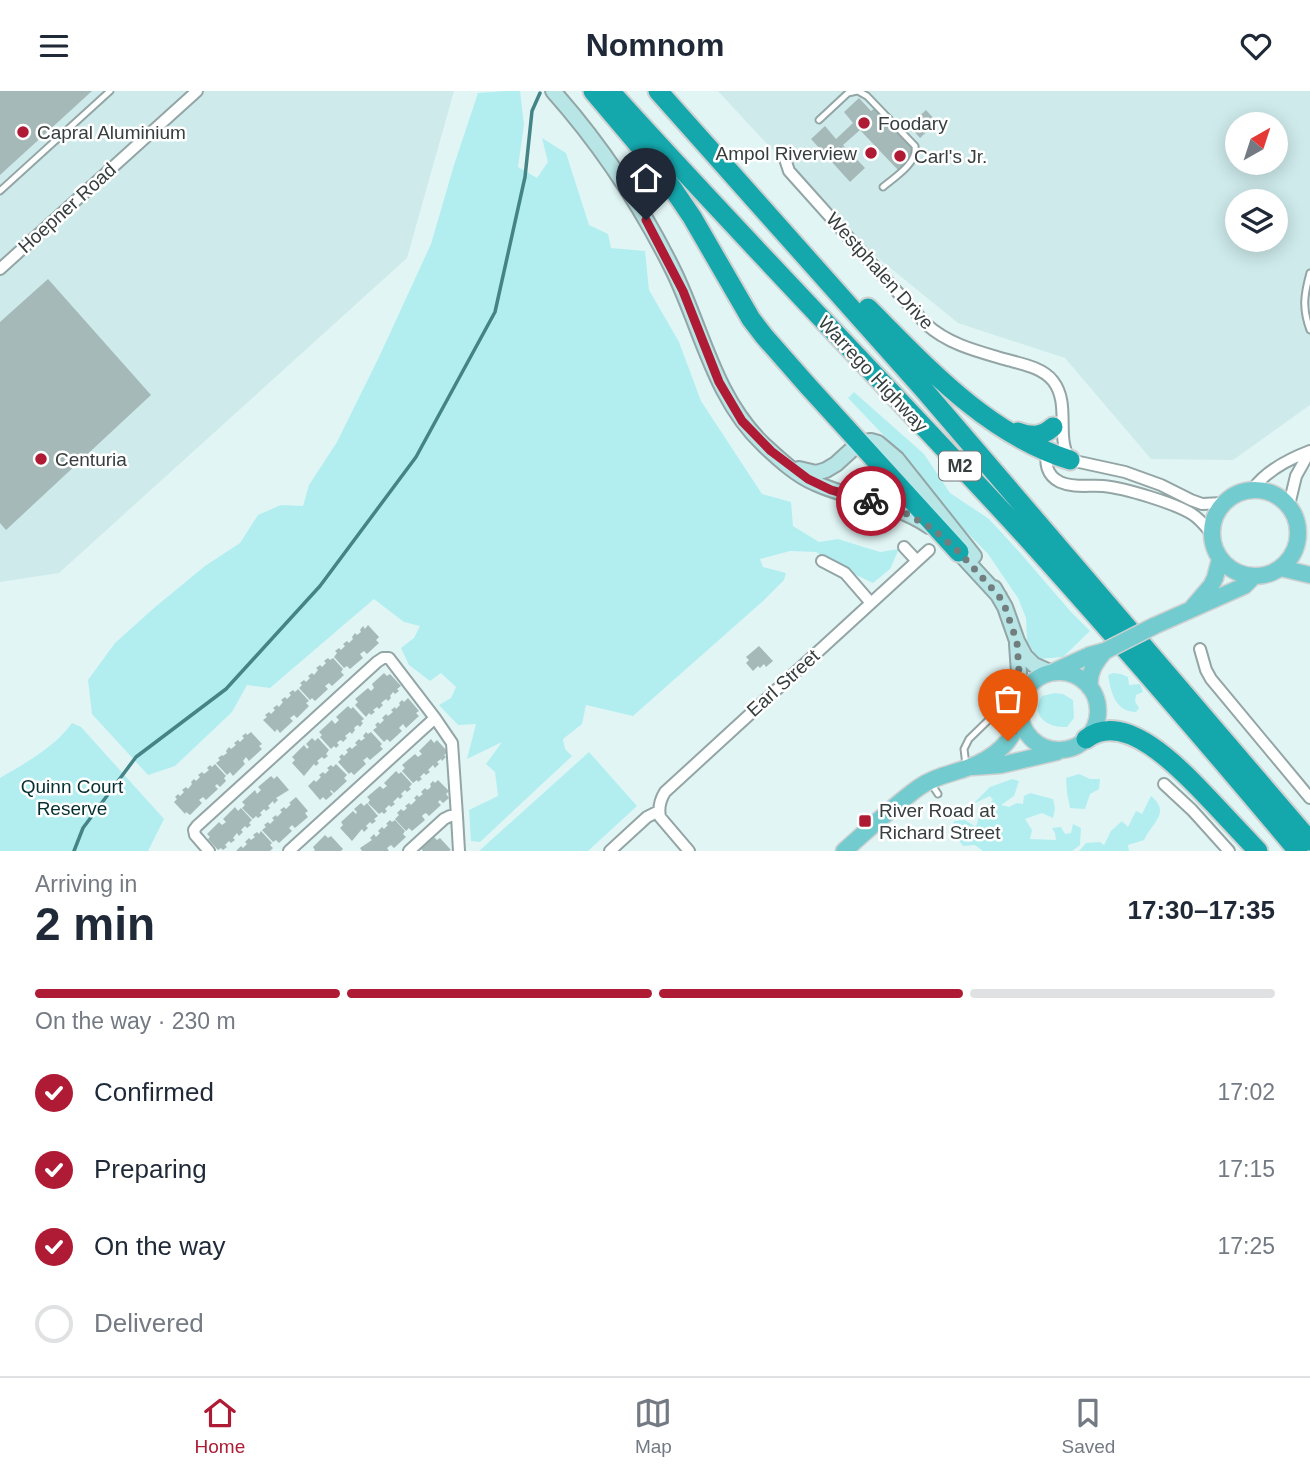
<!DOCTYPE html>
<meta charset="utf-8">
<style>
:root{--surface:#fff;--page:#f6f6f7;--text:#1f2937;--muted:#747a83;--line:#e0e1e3;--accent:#af1b35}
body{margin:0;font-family:Arial,sans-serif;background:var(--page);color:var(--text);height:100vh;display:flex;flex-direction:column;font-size:26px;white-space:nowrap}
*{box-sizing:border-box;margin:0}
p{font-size:23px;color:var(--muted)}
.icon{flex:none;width:38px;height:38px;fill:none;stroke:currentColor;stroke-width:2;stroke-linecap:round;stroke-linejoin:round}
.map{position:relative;height:760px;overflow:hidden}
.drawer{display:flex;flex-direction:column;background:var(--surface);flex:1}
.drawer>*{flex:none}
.needle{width:46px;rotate:39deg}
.controls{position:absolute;left:1225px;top:21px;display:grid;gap:14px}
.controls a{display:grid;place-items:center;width:63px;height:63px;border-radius:50%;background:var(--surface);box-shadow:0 4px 18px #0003;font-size:35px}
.pin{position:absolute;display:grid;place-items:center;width:60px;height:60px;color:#fff;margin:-72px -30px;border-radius:50% 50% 50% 0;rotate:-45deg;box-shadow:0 0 7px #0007}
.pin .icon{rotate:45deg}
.courier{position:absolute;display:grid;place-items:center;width:70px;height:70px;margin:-35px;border:5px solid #af1b35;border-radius:50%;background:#fff;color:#222;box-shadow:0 2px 9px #0007}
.summary em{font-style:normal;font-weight:800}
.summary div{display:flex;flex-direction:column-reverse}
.summary{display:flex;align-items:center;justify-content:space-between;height:119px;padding:0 35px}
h1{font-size:46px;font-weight:800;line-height:52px}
.bar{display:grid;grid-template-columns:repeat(4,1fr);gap:10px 7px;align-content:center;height:84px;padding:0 35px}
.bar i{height:9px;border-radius:5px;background:var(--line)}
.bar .on{background:var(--accent)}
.bar p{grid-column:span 4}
ol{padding:0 35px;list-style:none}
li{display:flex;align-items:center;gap:21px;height:77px}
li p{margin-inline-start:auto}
li .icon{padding:7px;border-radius:50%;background:var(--accent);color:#fff;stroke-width:4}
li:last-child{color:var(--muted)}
li i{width:38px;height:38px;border:4px solid var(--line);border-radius:50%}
header{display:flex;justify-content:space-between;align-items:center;height:91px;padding:0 35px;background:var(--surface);font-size:32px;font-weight:800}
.tab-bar{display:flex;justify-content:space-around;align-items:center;height:98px;border-top:2px solid var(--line);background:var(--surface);font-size:19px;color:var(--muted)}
.tab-bar a{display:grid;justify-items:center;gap:4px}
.tab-bar .on{color:var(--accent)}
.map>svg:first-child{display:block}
.built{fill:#ceeaeb;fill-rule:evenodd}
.green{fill:#b2eef0}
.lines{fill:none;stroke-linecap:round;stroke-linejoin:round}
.stream{stroke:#458486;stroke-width:3.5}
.building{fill:#a6b9b9}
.lane-casing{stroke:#93a5a5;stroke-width:9}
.street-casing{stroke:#93a5a5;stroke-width:14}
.secondary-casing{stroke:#93a5a5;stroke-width:18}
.primary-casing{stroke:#cfd1d1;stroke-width:19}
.highway-casing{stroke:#cfd1d1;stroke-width:23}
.lane{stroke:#fff;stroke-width:5}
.street{stroke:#fff;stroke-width:10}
.secondary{stroke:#b8e5e6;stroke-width:14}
.primary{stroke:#72cbce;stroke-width:16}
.highway{stroke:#14a8ad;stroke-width:19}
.primary-bridge-casing{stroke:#cfd1d1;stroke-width:19;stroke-linecap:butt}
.primary-bridge{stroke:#72cbce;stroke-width:16}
.done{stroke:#727e7e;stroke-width:7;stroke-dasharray:0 12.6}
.route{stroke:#af1b35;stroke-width:9}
.poi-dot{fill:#af1b35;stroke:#fff;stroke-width:2.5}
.labels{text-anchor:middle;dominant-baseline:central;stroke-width:5;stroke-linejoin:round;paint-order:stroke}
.shield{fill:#fff;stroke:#727878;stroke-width:2}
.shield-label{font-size:18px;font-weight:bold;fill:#363e3e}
.poi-label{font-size:19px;fill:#363e3e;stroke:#fff;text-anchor:start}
.street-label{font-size:19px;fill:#363e3e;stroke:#fff}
.park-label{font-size:19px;fill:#053032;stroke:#fff}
</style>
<header><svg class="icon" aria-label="menu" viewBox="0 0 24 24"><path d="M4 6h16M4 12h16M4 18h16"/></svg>Nomnom<svg class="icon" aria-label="heart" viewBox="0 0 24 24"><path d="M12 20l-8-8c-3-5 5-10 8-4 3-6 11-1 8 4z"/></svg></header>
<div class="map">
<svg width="1310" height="760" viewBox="0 0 1310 760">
<rect width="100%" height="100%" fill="#e1f5f5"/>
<path class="built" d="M 0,0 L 454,0 L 407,167 L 59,482 L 0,491 Z
M 718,0 L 1310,0 L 1310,314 L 1233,369 L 1151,368 L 1065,267 L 958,232 L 856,149 ZM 1237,33 L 1276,33 L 1276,72 L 1237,72 ZM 1237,110 L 1276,110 L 1276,149 L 1237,149 Z"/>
<path class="green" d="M 505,0 L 520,0 L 524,34 L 518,76 L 537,87 L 548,71 L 542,47 L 566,62 L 589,134 L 608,143 L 611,157 L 645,160 L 649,199 L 679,251 L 701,310 L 762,403 L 791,411 L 793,435 L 819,451 L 838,448 L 880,461 L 899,458 L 890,478 L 873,492 L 850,481 L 816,461 L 790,460 L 760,468 L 763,476 L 786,482 L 784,489 L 763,510 L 633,625 L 586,614 L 582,633 L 563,648 L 565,658 L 572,665 L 480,751 L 471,750 L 469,719 L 498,705 L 495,681 L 486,673 L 502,651 L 467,668 L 476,633 L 458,634 L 439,614 L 451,607 L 456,596 L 441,582 L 430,590 L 409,574 L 401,557 L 414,547 L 420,535 L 404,531 L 374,508 L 270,597 L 247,594 L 232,621 L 175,675 L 148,684 L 92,623 L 88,589 L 115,552 L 154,517 L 205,475 L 240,452 L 258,424 L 281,414 L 303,415 L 309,394 L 337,351 L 380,264 L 431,153 L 454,74 L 478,2 Z
M 854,301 L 924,363 L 950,402 L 989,428 L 1021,463 L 1071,521 L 1090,540 L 1063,566 L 1038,568 L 1027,550 L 1026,527 L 1018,507 L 988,463 L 951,425 L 916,378 L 848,307 Z
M 1113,582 L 1121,583 L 1128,586 L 1129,594 L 1140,593 L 1143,601 L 1136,604 L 1135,610 L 1139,617 L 1136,621 C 1115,621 1111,601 1108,584 Z
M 1055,602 L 1063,603 L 1073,609 L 1074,627 L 1067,636 C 1048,637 1029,625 1042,605 Z
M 72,632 L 81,636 L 164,728 L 148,760 L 0,760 L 0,687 C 25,672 54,657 72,632 Z
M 589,661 L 637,715 L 588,760 L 479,760 Z
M 1079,683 L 1090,688 L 1100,688 L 1099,698 L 1090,703 L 1085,718 L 1070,717 L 1067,702 L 1066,687 Z
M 1012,688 L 1019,690 L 1014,705 L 1001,714 L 1009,716 L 1017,712 L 1023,713 L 1024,705 L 1030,702 L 1053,708 L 1055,717 L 1053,727 L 1042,722 L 1025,728 L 1032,739 L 1030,748 L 1056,749 L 1055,742 L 1052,737 L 1061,736 L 1065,743 L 1071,742 L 1073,733 L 1081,737 L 1080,754 L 1072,760 L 983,760 L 975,754 L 963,755 L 952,740 L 954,730 L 965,729 L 976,736 L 980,722 L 993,709 L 990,705 L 973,713 L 990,696 Z
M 1151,705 C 1171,722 1153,730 1144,749 L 1128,754 L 1129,760 L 1079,760 L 1086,752 L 1100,751 L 1104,754 L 1111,740 L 1122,730 L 1128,736 L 1136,720 L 1142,723 Z"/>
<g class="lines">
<path class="stream" d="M 74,760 L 83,737 L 136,666 L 226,598 L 320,495 L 416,366 L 495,221 L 525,86 L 532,20 L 540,2"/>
</g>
<path class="building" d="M 0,0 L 92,0 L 0,84 Z
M 859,7 L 871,20 L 875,17 L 914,58 L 911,60 L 915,64 L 898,79 L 860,39 L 843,54 L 865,77 L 850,91 L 811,48 L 825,35 L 836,48 L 853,32 L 844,21 Z
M 926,19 L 937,31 L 920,47 L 909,35 Z
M 48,188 L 151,304 L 6,439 L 0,432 L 0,231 Z
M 368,534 L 379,546 L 376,549 L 379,552 L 367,563 L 364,560 L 360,563 L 363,567 L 350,578 L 347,575 L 344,577 L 334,566 L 337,562 L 335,560 L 339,557 L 341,559 L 345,555 L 343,553 L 347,550 L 349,552 L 353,548 L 352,546 L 355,542 L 357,544 L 361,541 L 360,539 L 363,535 L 365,538 Z
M 759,555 L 773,570 L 766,576 L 764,573 L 760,577 L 758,575 L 753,580 L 746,572 L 749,569 L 746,566 Z
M 328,567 L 330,569 L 333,567 L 343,578 L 341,581 L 344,584 L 332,595 L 329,592 L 325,595 L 328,598 L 315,610 L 312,607 L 310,609 L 299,597 L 302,594 L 300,592 L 304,589 L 306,591 L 310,587 L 308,585 L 312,582 L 314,584 L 318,579 L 316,577 L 320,574 L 322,576 L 326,572 L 324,570 Z
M 384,582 L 387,585 L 390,583 L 401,595 L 397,598 L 399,600 L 395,603 L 393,601 L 390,605 L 391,607 L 388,610 L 386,608 L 381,612 L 383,614 L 379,618 L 377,616 L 373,619 L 375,621 L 371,624 L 369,622 L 366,626 L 355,614 L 358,611 L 355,608 L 368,597 L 371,600 L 374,597 L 372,593 Z
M 298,598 L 309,610 L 306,612 L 309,615 L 297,627 L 294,624 L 290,627 L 293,630 L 280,642 L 277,638 L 275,641 L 263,629 L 267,626 L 265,624 L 269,621 L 271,623 L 275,619 L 273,617 L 277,614 L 279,616 L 283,611 L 281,609 L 285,606 L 287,608 L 291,604 L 289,602 L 293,599 L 295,601 Z
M 408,607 L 419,620 L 416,622 L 419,625 L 406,637 L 403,633 L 399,637 L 402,640 L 390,651 L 387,648 L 384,651 L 373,639 L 377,636 L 375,634 L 378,631 L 380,633 L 384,629 L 382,627 L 386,623 L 388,625 L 393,621 L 391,619 L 395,616 L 396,618 L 400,614 L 399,612 L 402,609 L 404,611 Z
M 348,615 L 351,618 L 353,616 L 364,628 L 361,630 L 363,632 L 360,636 L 358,634 L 356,635 L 354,637 L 355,639 L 352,643 L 350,641 L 345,645 L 347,647 L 343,651 L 341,649 L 339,650 L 337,652 L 339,654 L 336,657 L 334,655 L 331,658 L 320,646 L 322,644 L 319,641 L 332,629 L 335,633 L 339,629 L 336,626 Z
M 251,641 L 262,653 L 259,655 L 262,658 L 249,670 L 246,666 L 243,670 L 245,673 L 233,685 L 230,681 L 227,684 L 216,672 L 220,669 L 218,667 L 222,664 L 223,665 L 227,662 L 226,660 L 229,656 L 231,658 L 236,654 L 234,652 L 238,649 L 240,651 L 244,647 L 242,645 L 246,642 L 247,644 Z
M 366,641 L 368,643 L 371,641 L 382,653 L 380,655 L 383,658 L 370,669 L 367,666 L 365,668 L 363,669 L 366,673 L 354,684 L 351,681 L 349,683 L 338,671 L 341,668 L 339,666 L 342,663 L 344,665 L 348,661 L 346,659 L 350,656 L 352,658 L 354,656 L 357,654 L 355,652 L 359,648 L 361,650 L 365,647 L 363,645 Z
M 312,647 L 315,650 L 318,647 L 329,659 L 326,663 L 328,665 L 324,668 L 322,666 L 317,670 L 319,672 L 316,675 L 314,673 L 304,685 L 292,672 L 295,669 L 292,666 L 304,654 L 307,658 L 309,656 L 306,653 Z
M 431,648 L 434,652 L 437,649 L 448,661 L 444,664 L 446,666 L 442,670 L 441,668 L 437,671 L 439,673 L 435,677 L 433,674 L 428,679 L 430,681 L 426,684 L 424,682 L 420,686 L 422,688 L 418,691 L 417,689 L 413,692 L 402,680 L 405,677 L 402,674 L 415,663 L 418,666 L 422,663 L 419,660 Z
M 215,673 L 226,685 L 224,687 L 226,690 L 220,696 L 217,693 L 215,695 L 218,698 L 206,709 L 203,706 L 199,709 L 202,712 L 190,724 L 186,721 L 185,723 L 174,711 L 177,708 L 175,706 L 178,703 L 180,705 L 184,701 L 182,699 L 186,696 L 188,698 L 192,693 L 191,691 L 194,688 L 196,690 L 200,686 L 198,684 L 202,681 L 204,683 L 209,679 L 207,677 L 210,674 L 212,676 Z
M 336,673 L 347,684 L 344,687 L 347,690 L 334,702 L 331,699 L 330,700 L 333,703 L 326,709 L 323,706 L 320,709 L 308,695 L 314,689 L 316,691 L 321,686 L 319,684 L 323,681 L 325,683 L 329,679 L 327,677 L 331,674 L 333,676 Z
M 396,680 L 399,683 L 401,681 L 412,693 L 409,696 L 411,698 L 407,701 L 405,699 L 401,703 L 403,705 L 400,708 L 398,706 L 393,711 L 395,713 L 391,716 L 389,714 L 385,718 L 387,720 L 384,723 L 382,721 L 379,723 L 368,712 L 370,709 L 367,706 L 380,695 L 383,698 L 387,695 L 384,692 Z
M 271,685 L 274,688 L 277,685 L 289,699 L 276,707 L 278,709 L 274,713 L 273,710 L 268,715 L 270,717 L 266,720 L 264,718 L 260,722 L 262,724 L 258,727 L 256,725 L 253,728 L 242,717 L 245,714 L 242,711 L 255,699 L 257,703 L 261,699 L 258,696 Z
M 438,689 L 449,700 L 446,703 L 449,707 L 443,712 L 440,709 L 438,711 L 441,714 L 429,725 L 426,722 L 424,723 L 422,725 L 425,729 L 412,740 L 409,737 L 406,740 L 395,728 L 399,724 L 397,722 L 401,718 L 403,720 L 405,719 L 407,717 L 405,715 L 409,712 L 411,714 L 416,709 L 414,707 L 417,704 L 419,706 L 423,703 L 421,701 L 425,697 L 427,699 L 430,697 L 431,695 L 430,693 L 433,690 L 435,692 Z
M 296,706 L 308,720 L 305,722 L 308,726 L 295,737 L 292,734 L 289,737 L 292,740 L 279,752 L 276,749 L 273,751 L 262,739 L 266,736 L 264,734 L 268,731 L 270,733 L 274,729 L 272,727 L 276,724 L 277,726 L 282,721 L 280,719 L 284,716 L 286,718 L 291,713 L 289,712 Z
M 361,712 L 364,715 L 367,712 L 378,725 L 374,728 L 376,730 L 372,733 L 370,731 L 366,735 L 368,737 L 364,741 L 362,738 L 352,750 L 340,737 L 343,734 L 341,731 L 353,720 L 356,723 L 357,721 L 354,718 Z
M 235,716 L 238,720 L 241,717 L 252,729 L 249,732 L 251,734 L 247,737 L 245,735 L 241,739 L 243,741 L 239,745 L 237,742 L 233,747 L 235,749 L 231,752 L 229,750 L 225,754 L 227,756 L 223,759 L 221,757 L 218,759 L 208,748 L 210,746 L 207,743 L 219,731 L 222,734 L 226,731 L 223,728 Z
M 390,729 L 392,731 L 395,729 L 405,740 L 403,743 L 406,746 L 394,757 L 391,754 L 387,757 L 389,760 L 362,760 L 360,757 L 372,749 L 370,747 L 374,743 L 376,746 L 380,742 L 378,740 L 382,736 L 384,738 L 388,734 L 386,733 Z
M 261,740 L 272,752 L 270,754 L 273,757 L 270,760 L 236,760 L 241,755 L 243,757 L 247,753 L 245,751 L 249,747 L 251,749 L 255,746 L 253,744 L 257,741 L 259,743 Z
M 325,744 L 328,747 L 331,745 L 343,758 L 341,760 L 314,760 L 315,759 L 313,756 Z
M 434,746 L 437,749 L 440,747 L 451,759 L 449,760 L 423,760 L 421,758 Z"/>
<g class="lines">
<g class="lane-casing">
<path id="lane" d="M 858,0 L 867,5 L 915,55 C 918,72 895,86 883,96
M 819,29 L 848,2 L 857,0
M 0,100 L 110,0
M 1310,182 C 1304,204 1302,217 1310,239
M 966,674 L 964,658 L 969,648 L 1004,614
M 930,691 L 938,703"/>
</g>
<g class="street-casing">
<path id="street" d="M 784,65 L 789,80 L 926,233 C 948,253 976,260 1004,268 C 1021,273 1042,276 1053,290 C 1071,313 1055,346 1070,369 L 1125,381 L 1161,394 L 1191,409 L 1202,413 L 1223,412
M 0,178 L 197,0
M 1047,358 C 1045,372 1046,384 1060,391 C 1073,397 1089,394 1103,395 C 1125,397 1174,412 1192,423 C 1200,428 1206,436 1212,443
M 1253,398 C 1266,380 1289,368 1310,360
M 1289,414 L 1296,385 L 1310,360
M 904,456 L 917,470
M 822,470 L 845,482 L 871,512
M 1200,558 L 1206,579 L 1211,588 L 1310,707
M 1164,693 L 1192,719 L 1229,760
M 457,725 L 459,760
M 209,760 L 195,744 L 194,739 L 197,735 L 377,571 L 383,567 L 389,567 L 435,627 L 289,760
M 409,760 L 444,728 L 450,725 L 457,725 L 452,652 L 435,627
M 610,760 L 647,726 L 659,720
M 689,760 L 660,726 C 658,716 660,709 665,701 L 929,459"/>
</g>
<g class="secondary-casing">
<path id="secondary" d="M 553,0 C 601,54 642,116 674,181 C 702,239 715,308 764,354 C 778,367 796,384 815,392 C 852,409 894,411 929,435
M 799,378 L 816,382 L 826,379 L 836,373 L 859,352 L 871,350 L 878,352 L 897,368 L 974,465
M 952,454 L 999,505
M 994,497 L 1005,516 L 1017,550 L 1025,565 L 1034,574 L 1052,582
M 1017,553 L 1021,611"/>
</g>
<g class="primary-casing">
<path id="primary" d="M1212 442a43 43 0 1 1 86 0a43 43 0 1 1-86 0Z
M 1281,477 L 1310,484
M 1193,516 L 1211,495 L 1215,487 L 1220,468
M 1154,535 L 1244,495 L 1253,486
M 1055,580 L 1090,564 L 1105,560
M1020 620a39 39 0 1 1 78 0a39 39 0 1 1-78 0Z
M 1090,597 C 1088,582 1095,571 1105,560
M 973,676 L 1001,674 L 1057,661
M 844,760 C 868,739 892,716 918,697 C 933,686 950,683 967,677 C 993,668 1017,649 1020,621"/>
</g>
<g class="highway-casing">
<path id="highway" d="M 593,0 L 648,65 L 673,98 L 692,126 L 751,228 L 764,245 L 808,295 L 959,461
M 610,0 C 747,152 890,297 1028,448 C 1120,550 1210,655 1298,760
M 658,0 L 925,300 L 1310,750
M 868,217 C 928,277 987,343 1070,369
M 1018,341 C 1031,346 1042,346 1053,336
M 1086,648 C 1127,616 1187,685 1213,712 C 1228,728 1243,744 1258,760"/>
</g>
<use href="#lane" class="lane"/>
<use href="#street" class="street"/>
<use href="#secondary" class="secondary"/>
<use href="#primary" class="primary"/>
<use href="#highway" class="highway"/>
<g class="primary-bridge-casing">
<path id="primary-bridge" d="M 1105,560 L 1154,535"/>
</g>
<use href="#primary-bridge" class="primary-bridge"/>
</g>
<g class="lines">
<path class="done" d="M 871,410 L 905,422 L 933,438 L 959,461 L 999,505 L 1005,516 L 1017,551 L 1021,611 L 1018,633 L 1008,650"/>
<path class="route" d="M 646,129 L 683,200 L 719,291 L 742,330 L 771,360 L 808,388 L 831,399 L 871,410"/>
</g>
<g class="poi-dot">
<circle cx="864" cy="32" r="7"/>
<circle cx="23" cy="41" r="7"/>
<circle cx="871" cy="62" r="7"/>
<circle cx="900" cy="65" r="7"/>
<circle cx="41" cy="368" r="7"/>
<rect x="858" y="723" width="14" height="14" rx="3.5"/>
</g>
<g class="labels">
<rect class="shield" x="939" y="360.5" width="42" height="29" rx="5"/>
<g class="shield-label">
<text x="960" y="375">M2</text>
</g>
<g class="poi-label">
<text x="878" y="32">Foodary</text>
<text x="37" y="41">Capral Aluminium</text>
<text x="857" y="62" text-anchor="end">Ampol Riverview</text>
<text x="914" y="65">Carl's Jr.</text>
<text x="55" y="368">Centuria</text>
<text x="879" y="719">River Road at<tspan x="879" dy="22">Richard Street</tspan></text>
</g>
<g class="street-label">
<text transform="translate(67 117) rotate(-42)">Hoepner Road</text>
<text transform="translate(880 180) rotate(48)">Westphalen Drive</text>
<text transform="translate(873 283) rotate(47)">Warrego Highway</text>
<text transform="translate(783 592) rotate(-42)">Earl Street</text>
</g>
<g class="park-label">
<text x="72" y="695">Quinn Court<tspan x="72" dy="22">Reserve</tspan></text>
</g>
</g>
</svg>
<div class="controls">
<a><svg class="needle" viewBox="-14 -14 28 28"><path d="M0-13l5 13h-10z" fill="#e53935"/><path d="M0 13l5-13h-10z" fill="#747a83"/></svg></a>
<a><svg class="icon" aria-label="layers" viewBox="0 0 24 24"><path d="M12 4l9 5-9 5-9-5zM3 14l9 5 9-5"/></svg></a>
</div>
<div class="pin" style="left:1008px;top:650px;background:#ea580c"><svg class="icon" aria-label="bag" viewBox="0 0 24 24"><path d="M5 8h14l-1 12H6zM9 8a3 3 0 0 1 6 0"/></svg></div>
<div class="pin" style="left:646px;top:129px;background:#1f2937"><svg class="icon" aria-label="home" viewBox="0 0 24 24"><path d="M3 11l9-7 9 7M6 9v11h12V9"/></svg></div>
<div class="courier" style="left:871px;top:410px"><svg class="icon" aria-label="bike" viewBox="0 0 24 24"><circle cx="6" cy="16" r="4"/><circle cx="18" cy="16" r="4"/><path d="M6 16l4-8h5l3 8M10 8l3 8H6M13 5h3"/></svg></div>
</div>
<section class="drawer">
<div class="summary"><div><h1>2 min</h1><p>Arriving in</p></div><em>17:30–17:35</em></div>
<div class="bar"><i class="on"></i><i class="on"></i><i class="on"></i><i></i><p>On the way · 230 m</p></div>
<ol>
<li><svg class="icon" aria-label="check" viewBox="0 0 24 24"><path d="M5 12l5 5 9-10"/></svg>Confirmed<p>17:02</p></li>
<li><svg class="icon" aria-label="check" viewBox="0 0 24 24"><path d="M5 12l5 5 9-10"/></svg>Preparing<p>17:15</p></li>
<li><svg class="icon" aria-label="check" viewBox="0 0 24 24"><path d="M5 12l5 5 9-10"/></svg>On the way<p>17:25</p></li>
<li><i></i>Delivered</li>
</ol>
</section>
<nav class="tab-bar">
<a class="on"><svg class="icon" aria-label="home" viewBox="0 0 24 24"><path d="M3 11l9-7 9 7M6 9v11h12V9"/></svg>Home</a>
<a><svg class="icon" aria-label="map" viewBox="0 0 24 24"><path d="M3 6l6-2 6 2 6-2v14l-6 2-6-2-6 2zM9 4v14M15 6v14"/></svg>Map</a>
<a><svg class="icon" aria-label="saved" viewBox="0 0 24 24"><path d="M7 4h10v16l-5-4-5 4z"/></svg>Saved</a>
</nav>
